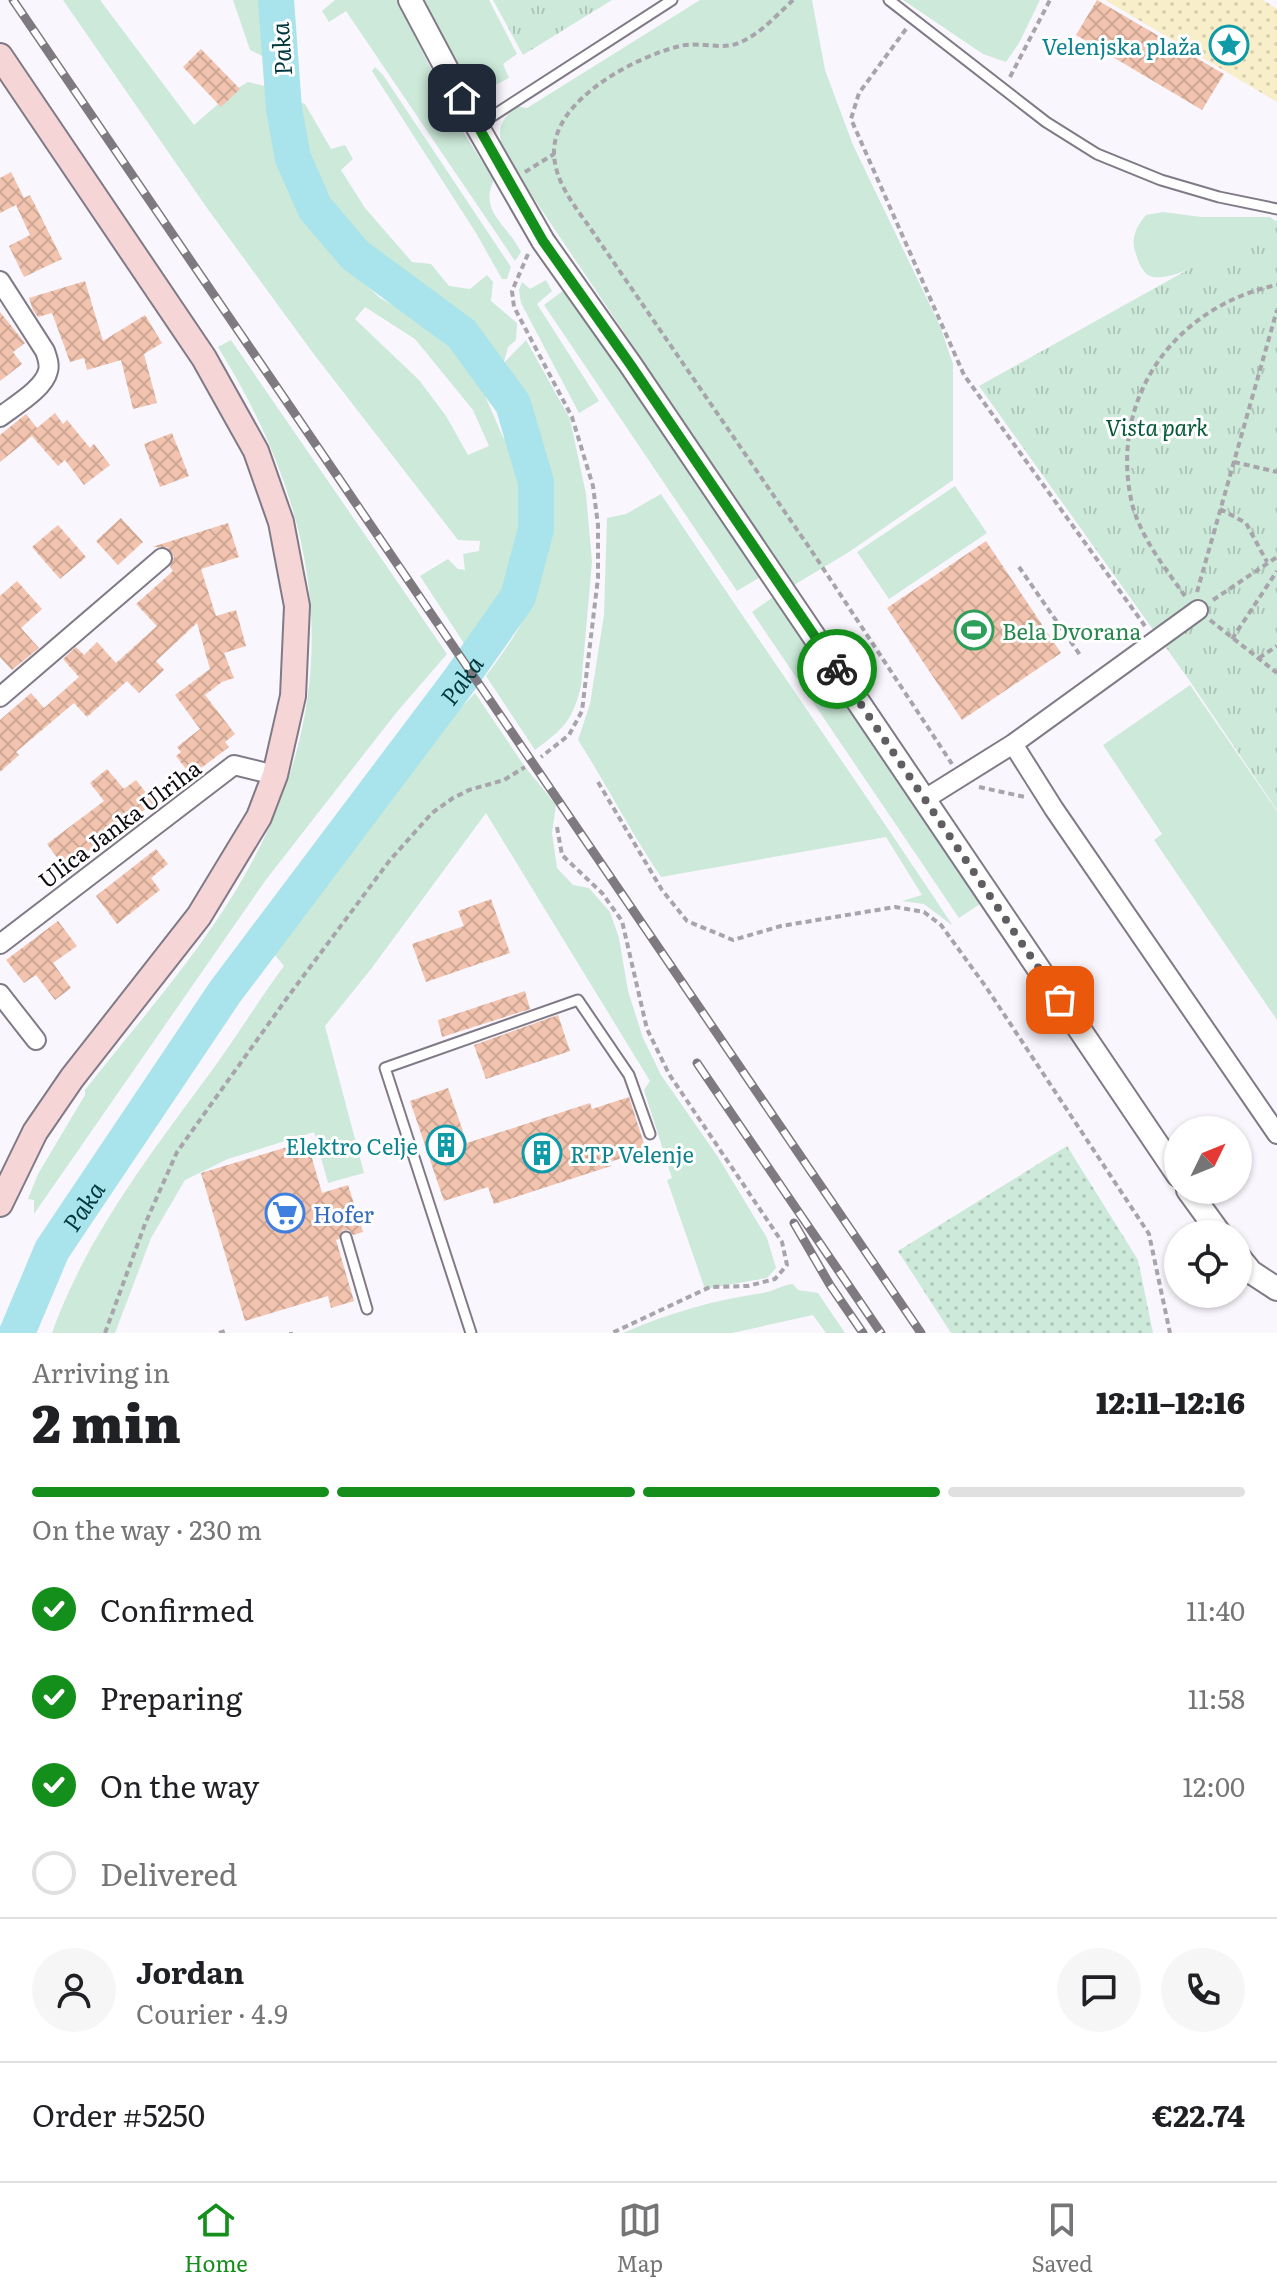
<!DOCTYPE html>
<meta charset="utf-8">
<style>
:root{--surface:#fff;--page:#f6f6f6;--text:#202124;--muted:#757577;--line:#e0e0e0;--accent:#148f1c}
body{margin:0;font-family:Literata,serif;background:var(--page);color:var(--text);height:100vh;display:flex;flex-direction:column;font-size:30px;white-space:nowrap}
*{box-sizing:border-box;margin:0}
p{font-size:26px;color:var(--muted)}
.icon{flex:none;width:44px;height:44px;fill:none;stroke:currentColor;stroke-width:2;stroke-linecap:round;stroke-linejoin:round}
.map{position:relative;height:1333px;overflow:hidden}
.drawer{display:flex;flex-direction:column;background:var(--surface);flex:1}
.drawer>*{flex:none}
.needle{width:52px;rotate:47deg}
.tools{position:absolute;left:1164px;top:1116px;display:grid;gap:16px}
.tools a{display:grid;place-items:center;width:88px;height:88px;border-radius:50%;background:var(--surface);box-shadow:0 2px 6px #0004;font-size:40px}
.pin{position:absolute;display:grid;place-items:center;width:68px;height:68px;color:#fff;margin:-34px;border-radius:16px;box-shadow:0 4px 12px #0006}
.courier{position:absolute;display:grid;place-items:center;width:80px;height:80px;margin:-40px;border:6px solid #148f1c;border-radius:50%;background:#fff;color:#222;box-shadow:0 2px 10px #0007}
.head em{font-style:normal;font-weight:800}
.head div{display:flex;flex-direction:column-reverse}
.head{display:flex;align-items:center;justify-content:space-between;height:136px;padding:0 32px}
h1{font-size:52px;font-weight:800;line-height:60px}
.bar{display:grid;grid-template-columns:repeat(4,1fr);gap:12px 8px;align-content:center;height:96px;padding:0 32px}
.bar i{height:10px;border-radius:6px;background:var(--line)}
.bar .active{background:var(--accent)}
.bar p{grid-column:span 4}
.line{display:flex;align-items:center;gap:20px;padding:0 32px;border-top:2px solid var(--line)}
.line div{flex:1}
.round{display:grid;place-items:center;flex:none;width:84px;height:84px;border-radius:42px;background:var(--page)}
ol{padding:0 32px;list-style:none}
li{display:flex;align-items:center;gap:24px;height:88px}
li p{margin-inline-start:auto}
li .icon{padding:8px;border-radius:50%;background:var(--accent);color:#fff;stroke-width:4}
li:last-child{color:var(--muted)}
li i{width:44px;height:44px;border:4px solid var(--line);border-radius:50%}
.tabs{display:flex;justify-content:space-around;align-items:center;height:112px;border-top:2px solid var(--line);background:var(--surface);font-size:22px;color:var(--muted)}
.tabs a{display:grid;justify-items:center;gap:4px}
.tabs .active{color:var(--accent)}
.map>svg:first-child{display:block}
.grass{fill:#cce9d9;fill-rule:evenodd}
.sand{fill:url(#sand-dots)}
.park{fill:url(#park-tufts)}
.garden{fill:url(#garden-dots)}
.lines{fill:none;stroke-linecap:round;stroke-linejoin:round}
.river{stroke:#a9e3eb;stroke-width:36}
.building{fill:url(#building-cross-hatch)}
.service-casing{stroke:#807a87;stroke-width:13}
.minor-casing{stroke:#807a87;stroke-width:22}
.tertiary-casing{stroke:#807a87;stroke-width:26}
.secondary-casing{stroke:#807a87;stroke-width:28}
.path{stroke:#a8a4ab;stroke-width:4;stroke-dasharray:6 4;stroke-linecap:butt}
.service{stroke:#fff;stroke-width:9}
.minor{stroke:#fff;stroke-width:18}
.tertiary{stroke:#fff;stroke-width:22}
.secondary{stroke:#f5d5d6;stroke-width:24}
.rail-casing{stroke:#7e7a80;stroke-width:9}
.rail{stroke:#fff;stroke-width:6;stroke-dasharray:18;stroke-linecap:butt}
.done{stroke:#605d63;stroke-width:8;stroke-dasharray:0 14.4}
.route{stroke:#148f1c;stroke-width:10}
.labels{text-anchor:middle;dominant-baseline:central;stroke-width:6;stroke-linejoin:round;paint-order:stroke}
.culture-label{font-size:22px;fill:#0d838f;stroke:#fff;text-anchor:end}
.park-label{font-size:22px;font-style:italic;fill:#045839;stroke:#fff}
.leisure-label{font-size:22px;fill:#27864d;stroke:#fff;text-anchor:start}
.street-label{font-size:22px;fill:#0d0a0f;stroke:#fff}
.shop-label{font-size:22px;fill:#366cbe;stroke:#fff;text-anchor:start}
.water-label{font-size:24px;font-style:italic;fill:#00373d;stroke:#fff}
</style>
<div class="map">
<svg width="1277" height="1333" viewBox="0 0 1277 1333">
<defs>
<pattern id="sand-dots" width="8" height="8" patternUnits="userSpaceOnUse" patternTransform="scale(2)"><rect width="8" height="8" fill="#f8eec9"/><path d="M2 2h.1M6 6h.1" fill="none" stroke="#d3cbab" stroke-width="1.8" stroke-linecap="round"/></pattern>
<pattern id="park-tufts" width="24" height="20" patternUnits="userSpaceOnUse" patternTransform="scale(2)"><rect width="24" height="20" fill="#cce9d9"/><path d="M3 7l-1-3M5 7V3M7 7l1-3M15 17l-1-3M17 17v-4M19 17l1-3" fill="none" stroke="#aec6b9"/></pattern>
<pattern id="garden-dots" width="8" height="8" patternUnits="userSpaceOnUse" patternTransform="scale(2)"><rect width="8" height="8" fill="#cce9d9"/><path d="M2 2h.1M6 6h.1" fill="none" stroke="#aec6b9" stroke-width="1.8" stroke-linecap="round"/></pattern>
<pattern id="building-cross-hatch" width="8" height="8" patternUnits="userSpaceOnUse" patternTransform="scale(2)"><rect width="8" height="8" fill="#f2c4af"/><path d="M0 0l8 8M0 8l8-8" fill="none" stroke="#cea795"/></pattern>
</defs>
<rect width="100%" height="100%" fill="#faf6fe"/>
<path class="grass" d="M 63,0 L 100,0 L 194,125 L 233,91 L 248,82 L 269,87 L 283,171 L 298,206 L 343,264 L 380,298 L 410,314 L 472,366 L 503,437 L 517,457 L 523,483 L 523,528 L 515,566 L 502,596 L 469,651 L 420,576 L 448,559 L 458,569 L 465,570 L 463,554 L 479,551 L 480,541 L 458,540 L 313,353 L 207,208 ZM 365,307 L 415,339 L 473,410 L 489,446 L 468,455 L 446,416 L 419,380 L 355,319 Z
M 233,0 L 264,0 L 269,19 L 269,59 L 250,50 Z
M 335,0 L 397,0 L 458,124 L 494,180 C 478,212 508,225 521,252 L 515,261 L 346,11 L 329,22 L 322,11 Z
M 425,0 L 489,0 L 517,54 L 503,64 L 509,78 C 495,85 483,94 468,85 Z
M 700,0 L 812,0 L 825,70 L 853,145 L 940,326 L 953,364 L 953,480 L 849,552 L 794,585 L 502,151 C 498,127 499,123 516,106 L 527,108 Z
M 903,0 L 1040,0 L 1019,43 L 1006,62 L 983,54 Z
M 375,67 L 383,75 L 511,267 L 507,279 L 502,279 L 476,233 L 372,71 Z
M 291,98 L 305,104 L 331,149 L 345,145 L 353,159 L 341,170 L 365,208 L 412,262 L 431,264 L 449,286 L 470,289 L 487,275 L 493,282 L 491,301 L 517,323 L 516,340 L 508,347 L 504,362 C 484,334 457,308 428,289 C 413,279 395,273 380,262 C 320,220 304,166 291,98 Z
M 1163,212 L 1201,217 L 1270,217 L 1277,222 C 1255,235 1170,289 1148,275 C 1142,271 1138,261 1136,254 C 1130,239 1136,227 1146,215 Z
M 546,280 L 552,291 L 537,304 L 599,401 L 579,413 L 521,303 L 519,290 L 522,282 L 530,289 Z
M 568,287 L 762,576 L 737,591 L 544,305 Z
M 231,340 L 447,654 L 396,713 L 265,881 L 34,1214 L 34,1200 L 28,1199 L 38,1174 L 85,1095 L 85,1090 C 133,1029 186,969 228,903 C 348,714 334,534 218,347 Z
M 526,340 L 570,419 L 586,494 L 592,562 L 581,686 C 572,722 564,728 535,750 L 486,676 C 502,654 518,633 529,608 C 547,566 553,487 541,443 C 534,415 518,390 499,368 Z
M 955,486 L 987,533 L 889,599 L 857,552 Z
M 661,494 C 757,639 857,781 953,926 L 924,904 L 902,901 L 922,895 L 886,837 L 661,877 C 631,833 607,785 578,740 L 590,704 L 604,615 L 607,518 L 626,514 Z
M 776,595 L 980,904 L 959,918 L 752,612 Z
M 1190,685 L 1277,811 L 1277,1020 L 1154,840 L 1162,834 L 1103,745 Z
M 475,693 L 525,767 L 556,805 L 552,833 L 557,868 L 573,885 L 589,888 L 610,912 L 619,938 L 628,991 L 643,1038 L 661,1075 L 718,1157 L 767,1238 L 776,1268 L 767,1278 L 705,1289 L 667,1180 L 672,1178 L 644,1090 L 650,1081 L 486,813 L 371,969 L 325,1026 L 364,1173 L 328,1183 L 314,1132 L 228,1159 L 185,1180 L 151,1238 L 115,1333 L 52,1333 C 88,1232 156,1147 218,1062 C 240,1031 261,997 284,966 L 270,949 L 433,737 Z
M 793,1284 L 798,1290 L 818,1293 L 845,1333 L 826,1333 L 813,1315 L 732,1333 L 623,1333 C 669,1313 713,1300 763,1293 C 774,1291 782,1285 793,1284 Z"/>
<path class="sand" d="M 1105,0 L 1263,0 L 1277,9 L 1277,102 Z"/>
<path class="park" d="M 493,0 L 612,0 L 523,55 Z
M 1277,220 L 1277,810 L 1187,677 L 979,386 Z"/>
<path class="garden" d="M 1067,1146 L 1138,1260 L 1153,1333 L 951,1333 L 898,1251 Z"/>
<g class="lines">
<path class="river" id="s1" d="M 17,1333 L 52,1250 L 225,992 L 459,681 L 518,597 L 536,529 L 536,482 L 513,404 L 462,334 L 355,255 L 315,208 L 293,158 L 284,109 L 276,0"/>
</g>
<path class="building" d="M 1097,0 L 1224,74 L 1202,110 L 1076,35 Z
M 201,49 L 240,89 L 221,107 L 183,67 Z
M 11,172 L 24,198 L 30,195 L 62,259 L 24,277 L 9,246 L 30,235 L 16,205 L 0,213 L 0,178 Z
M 85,281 L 103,341 L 145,315 L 162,343 L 144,354 L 157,403 L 133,409 L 121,360 L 87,370 L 84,358 L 70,362 L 52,313 L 38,317 L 33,310 L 29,298 Z
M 0,312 L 25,343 L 13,352 L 22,364 L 0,381 Z
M 55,413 L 63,424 L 67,420 L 90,448 L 94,444 L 110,465 L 84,485 L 65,460 L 58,466 L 32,436 L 0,462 L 0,435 L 26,414 L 37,428 Z
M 172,433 L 189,476 L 160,487 L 144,444 Z
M 121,518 L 143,542 L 118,565 L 96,541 Z
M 228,523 L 239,557 L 201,569 L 216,616 L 236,610 L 246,646 L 224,653 L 234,678 L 222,682 L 205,695 L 235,734 L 225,742 L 229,747 L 196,772 L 191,766 L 186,769 L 176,756 L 181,752 L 177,747 L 200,729 L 175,695 L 210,669 L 197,623 L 156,661 L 164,670 L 139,693 L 127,681 L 87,717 L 74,703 L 16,752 L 19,755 L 0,772 L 0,720 L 31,693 L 44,708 L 79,677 L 63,659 L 76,647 L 84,655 L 97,642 L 116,663 L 157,626 L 136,604 L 173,571 L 170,567 L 174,557 L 167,547 L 152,547 Z
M 58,525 L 86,557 L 60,579 L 32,547 Z
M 986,541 L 1061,653 L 962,720 L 887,608 Z
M 17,581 L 42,609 L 21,628 L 39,648 L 12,670 L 0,657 L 0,596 Z
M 107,769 L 124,789 L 136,780 L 154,803 L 65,868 L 47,844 L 104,801 L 90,783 Z
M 156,849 L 168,864 L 151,878 L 160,890 L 117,924 L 96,896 Z
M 491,899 L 510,953 L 426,982 L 412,944 L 464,926 L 458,911 Z
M 58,921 L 77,946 L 53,963 L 71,988 L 55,1000 L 36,975 L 24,983 L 6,960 Z
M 525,991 L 530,1009 L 442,1037 L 438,1020 Z
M 558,1015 L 570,1051 L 486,1079 L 474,1045 Z
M 448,1088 L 467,1143 L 590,1103 L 592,1109 L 629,1097 L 646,1150 L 610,1162 L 611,1166 L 494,1204 L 488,1187 L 444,1201 L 410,1101 Z
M 307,1141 L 322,1193 L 348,1185 L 363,1232 L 353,1235 L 349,1230 L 343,1230 L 339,1239 L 336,1240 L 354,1301 L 331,1308 L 328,1296 L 245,1321 L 201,1173 Z"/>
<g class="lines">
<g class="service-casing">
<path id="service" d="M 889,0 L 1046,122 L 1097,154 L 1161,180 L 1219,197 L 1277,209
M 477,126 L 672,0
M 346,1237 L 367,1309
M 471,1333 L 385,1068 L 578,1000 L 629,1075 L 650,1134"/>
</g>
<g class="minor-casing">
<path id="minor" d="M 0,281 L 45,351 C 47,357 50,364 48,371 C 44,389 14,406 0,417
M 0,697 L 162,558
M 1013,744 L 1054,809 L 1277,1134
M 925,799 L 1013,744 L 1198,610
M 0,944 L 234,765 L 275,775
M 0,994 L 36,1040"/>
</g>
<g class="tertiary-casing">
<path id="tertiary" d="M 410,0 L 477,126 L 543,241 L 630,364 L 1178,1175
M 1188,1190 L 1220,1234
M 1238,1256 L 1251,1272 L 1277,1289"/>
</g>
<g class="secondary-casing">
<path id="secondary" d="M 0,56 L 204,358 L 256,451 L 281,522 L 297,606 L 293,696 L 275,775 L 259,817 L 199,916 L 72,1078 L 35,1132 L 0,1204"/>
</g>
<path class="path" d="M 793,0 C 777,15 761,33 741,42 C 723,51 700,41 680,46 C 635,57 552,100 554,154 C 555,181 573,204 588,225 L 811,550 L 952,764
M 906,29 L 859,93 L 851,119 L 964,375 L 1145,626
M 1010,77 L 1050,0
M 525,172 L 554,154
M 528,254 L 512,291 L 514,307 L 572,417 L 593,486 L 598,525 L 598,578 L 582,711 L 569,735 L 541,757
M 1234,462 L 1277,472
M 1220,509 L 1246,523 L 1267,562
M 1019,567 L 1080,655
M 1197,592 L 1277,310
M 1185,596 C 1165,568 1138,534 1131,499 C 1110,396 1176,306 1277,285
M 1213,600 L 1277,557
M 1210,620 L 1277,673
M 1232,639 L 1277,571
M 1259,658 L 1277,646
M 598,782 L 662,890 L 687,921 L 733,940 L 781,926 L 895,907 L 924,912 L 941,925 L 986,987 L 1149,1234 L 1170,1333
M 979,787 L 1025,797
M 557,827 L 562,855 L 602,893 L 622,921 L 647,1029 L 669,1074 L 782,1242 L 787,1265 L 775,1279 L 748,1286 L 710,1287 L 612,1333
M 291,1332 L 291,1333
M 105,1333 L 145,1224 L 177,1152 L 287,998 L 390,860 L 432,813 L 453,798 L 469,790 L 504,780 L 525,767
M 219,1333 L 225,1331"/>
<use href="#service" class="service"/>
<use href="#minor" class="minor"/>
<use href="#tertiary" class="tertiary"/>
<use href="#secondary" class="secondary"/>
<g class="rail-casing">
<path id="rail" d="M 13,0 L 921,1333
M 697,1063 L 881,1333
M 794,1223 L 830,1285 L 863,1333"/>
</g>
<use href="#rail" class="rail"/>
</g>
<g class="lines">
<path class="done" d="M 837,669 L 1060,1000"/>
<path class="route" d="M 462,98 L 543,241 L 630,364 L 837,669"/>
</g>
<defs>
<g id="sight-ring" transform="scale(2)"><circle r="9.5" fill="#fff" stroke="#0f9aa8" stroke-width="1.5"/><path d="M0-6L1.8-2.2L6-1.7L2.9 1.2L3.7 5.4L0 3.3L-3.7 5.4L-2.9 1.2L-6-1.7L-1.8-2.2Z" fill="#0f9aa8"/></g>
<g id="stadium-ring" transform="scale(2)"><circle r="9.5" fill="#fff" stroke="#2e9e5b" stroke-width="1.5"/><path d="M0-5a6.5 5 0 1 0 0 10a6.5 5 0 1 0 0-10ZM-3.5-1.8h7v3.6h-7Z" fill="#2e9e5b"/></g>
<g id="building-ring" transform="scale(2)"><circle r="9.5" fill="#fff" stroke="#0f9aa8" stroke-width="1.5"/><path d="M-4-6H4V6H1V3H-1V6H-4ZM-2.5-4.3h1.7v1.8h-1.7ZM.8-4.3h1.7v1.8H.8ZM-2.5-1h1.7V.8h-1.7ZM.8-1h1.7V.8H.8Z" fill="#0f9aa8"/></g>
<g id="supermarket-ring" transform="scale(2)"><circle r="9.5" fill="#fff" stroke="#3f7fe0" stroke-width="1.5"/><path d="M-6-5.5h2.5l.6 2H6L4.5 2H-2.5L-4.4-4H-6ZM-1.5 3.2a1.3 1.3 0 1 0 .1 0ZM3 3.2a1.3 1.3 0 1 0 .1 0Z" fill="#3f7fe0"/></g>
</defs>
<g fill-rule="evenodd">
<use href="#sight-ring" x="1229" y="45"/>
<use href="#stadium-ring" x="974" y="630"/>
<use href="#building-ring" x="446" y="1145"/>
<use href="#building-ring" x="542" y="1153"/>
<use href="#supermarket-ring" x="285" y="1213"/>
</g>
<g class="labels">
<g class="culture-label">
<text x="1201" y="45">Velenjska plaža</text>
<text x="418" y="1145">Elektro Celje</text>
<text x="570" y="1153" text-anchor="start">RTP Velenje</text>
</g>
<g class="park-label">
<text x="1157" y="426">Vista park</text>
</g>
<g class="leisure-label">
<text x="1002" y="630">Bela Dvorana</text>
</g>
<g class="street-label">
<text transform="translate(119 823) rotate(-37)">Ulica Janka Ulriha</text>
</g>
<g class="shop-label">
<text x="313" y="1213">Hofer</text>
</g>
<g class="water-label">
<text transform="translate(280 49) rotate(-94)">Paka</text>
<text stroke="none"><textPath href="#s1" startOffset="792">Paka</textPath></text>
<text stroke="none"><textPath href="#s1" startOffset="144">Paka</textPath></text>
</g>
</g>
</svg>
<div class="tools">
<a><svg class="needle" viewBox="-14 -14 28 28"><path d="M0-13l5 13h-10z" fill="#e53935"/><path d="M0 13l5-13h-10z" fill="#757577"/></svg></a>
<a><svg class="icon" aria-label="locate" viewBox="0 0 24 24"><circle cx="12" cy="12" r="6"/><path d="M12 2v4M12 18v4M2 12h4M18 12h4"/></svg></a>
</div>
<div class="pin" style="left:1060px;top:1000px;background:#ea580c"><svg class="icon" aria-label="bag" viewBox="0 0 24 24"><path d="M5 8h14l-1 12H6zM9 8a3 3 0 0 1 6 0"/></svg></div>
<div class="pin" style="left:462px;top:98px;background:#1f2937"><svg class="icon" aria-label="home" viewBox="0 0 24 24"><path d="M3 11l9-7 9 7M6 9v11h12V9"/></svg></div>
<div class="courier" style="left:837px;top:669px"><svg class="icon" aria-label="bike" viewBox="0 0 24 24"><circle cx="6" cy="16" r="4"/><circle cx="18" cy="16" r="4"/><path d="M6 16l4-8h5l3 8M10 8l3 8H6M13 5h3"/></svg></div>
</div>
<section class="drawer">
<div class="head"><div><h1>2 min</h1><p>Arriving in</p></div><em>12:11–12:16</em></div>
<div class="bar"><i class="active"></i><i class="active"></i><i class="active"></i><i></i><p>On the way · 230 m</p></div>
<ol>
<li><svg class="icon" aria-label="check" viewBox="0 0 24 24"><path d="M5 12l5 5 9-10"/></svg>Confirmed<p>11:40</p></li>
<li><svg class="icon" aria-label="check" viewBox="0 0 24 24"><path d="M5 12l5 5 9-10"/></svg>Preparing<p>11:58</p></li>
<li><svg class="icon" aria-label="check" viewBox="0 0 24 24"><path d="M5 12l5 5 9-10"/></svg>On the way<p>12:00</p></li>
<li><i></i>Delivered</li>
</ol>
<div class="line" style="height:144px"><a class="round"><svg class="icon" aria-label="person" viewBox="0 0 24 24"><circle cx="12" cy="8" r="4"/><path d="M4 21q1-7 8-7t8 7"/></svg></a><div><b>Jordan</b><p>Courier · 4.9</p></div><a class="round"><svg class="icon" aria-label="chat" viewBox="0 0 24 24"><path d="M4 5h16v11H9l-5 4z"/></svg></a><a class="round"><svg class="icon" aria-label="phone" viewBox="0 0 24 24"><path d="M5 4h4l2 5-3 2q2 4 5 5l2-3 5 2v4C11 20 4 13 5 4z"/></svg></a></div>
<div class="line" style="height:104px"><div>Order #5250</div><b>€22.74</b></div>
</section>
<nav class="tabs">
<a class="active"><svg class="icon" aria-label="home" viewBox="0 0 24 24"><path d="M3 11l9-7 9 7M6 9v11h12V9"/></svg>Home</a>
<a><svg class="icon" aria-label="map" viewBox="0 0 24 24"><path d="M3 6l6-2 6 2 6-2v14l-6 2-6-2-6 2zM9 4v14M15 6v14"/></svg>Map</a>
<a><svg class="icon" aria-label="saved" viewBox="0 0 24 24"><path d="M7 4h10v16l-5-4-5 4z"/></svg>Saved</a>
</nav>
